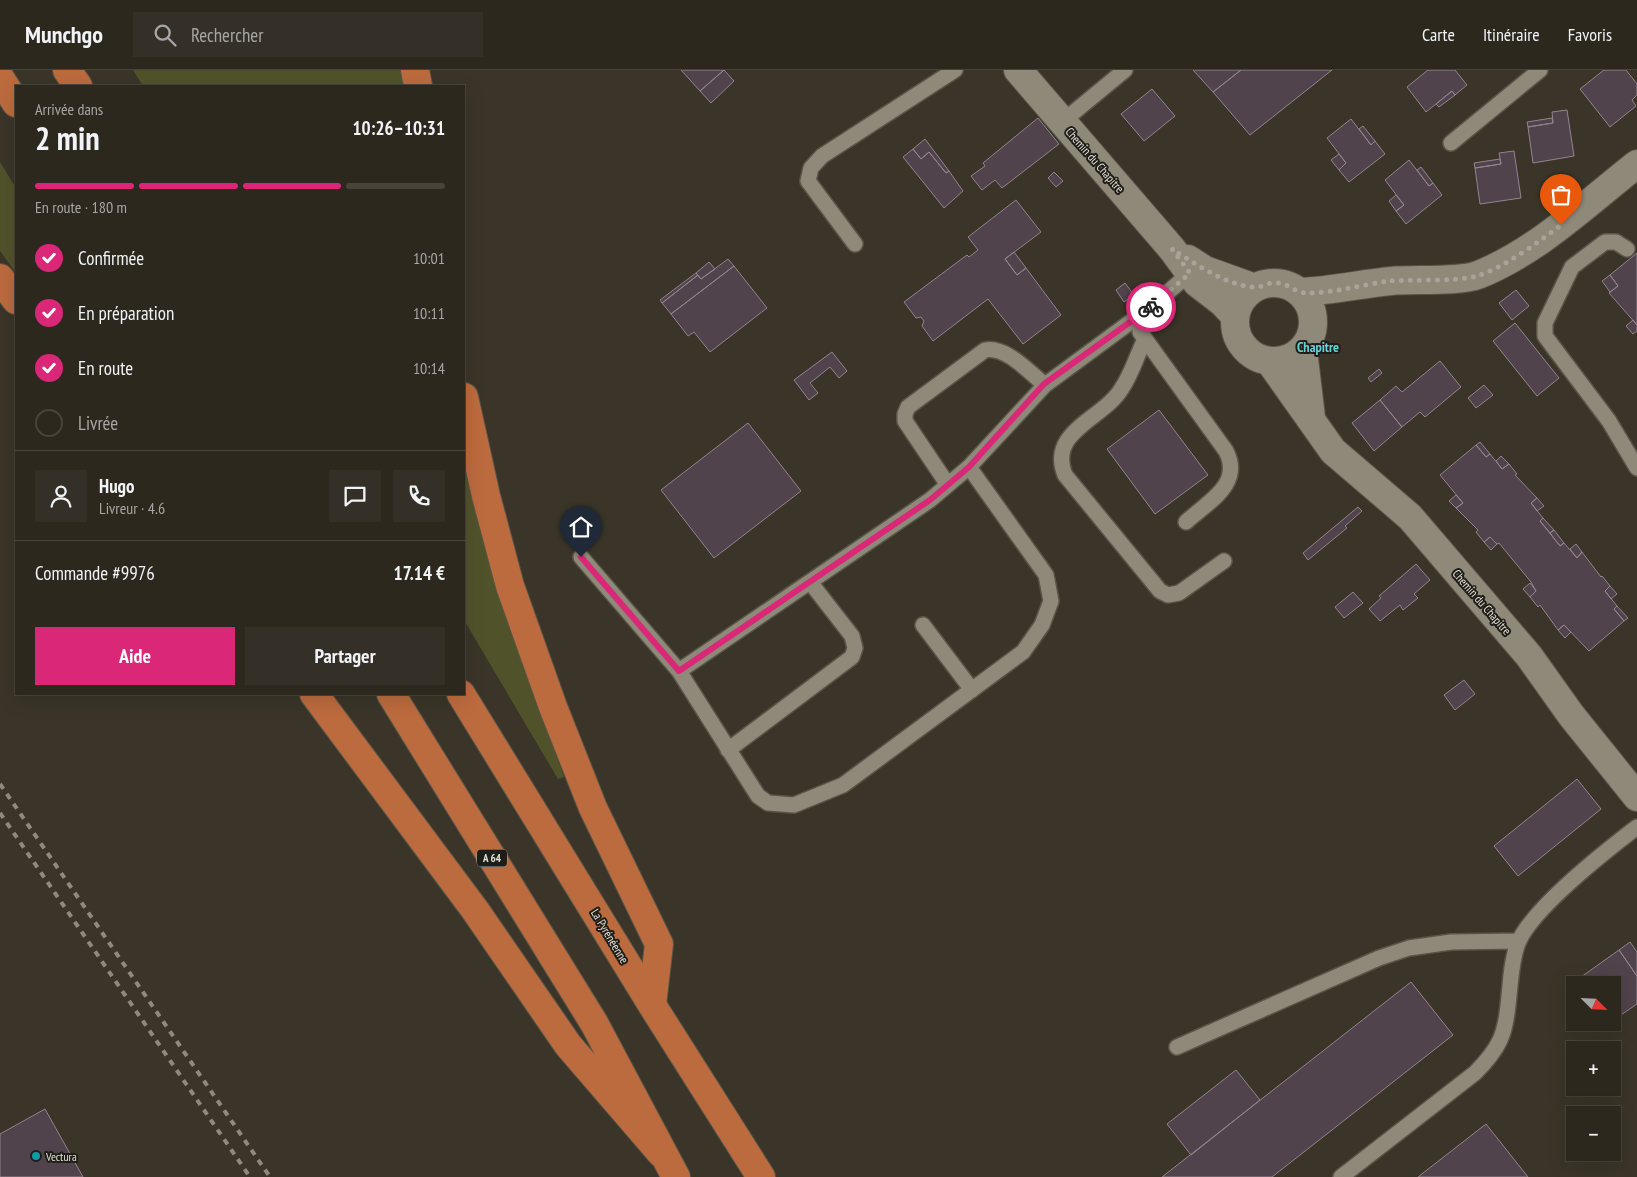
<!DOCTYPE html>
<html lang="fr">
<meta charset="utf-8">
<style>
:root{--surface:#2c281e;--page:#343027;--text:#f1f3f6;--muted:#a6a6a4;--line:#48443c;--accent:#db2777}
body{margin:0;font-family:"PT Sans Narrow",sans-serif;background:var(--page);color:var(--text);height:100vh;display:flex;flex-direction:column;font-size:19px;white-space:nowrap}
*{box-sizing:border-box;margin:0}
p{font-size:16px;color:var(--muted)}
.icon{flex:none;width:28px;height:28px;fill:none;stroke:currentColor;stroke-width:2;stroke-linecap:round;stroke-linejoin:round}
.map{position:relative;flex:1;overflow:hidden}
.sheet{position:absolute;left:15px;top:15px;width:450px;height:610px;display:flex;flex-direction:column;background:var(--surface);border-radius:0px;box-shadow:0 5px 20px #0002,0 0 0 1px var(--line)}
.sheet>*{flex:none}
.needle{width:32px;rotate:114deg}
.controls{position:absolute;left:1566px;top:906px;display:grid;gap:10px}
.controls a{display:grid;place-items:center;width:55px;height:55px;border-radius:0px;background:var(--surface);box-shadow:0 5px 20px #0002,0 0 0 1px var(--line);font-size:25px}
.pin{position:absolute;display:grid;place-items:center;width:42px;height:42px;color:#fff;margin:-51px -21px;border-radius:50% 50% 50% 0;rotate:-45deg;box-shadow:0 0 5px #0007}
.pin .icon{rotate:45deg}
.courier{position:absolute;display:grid;place-items:center;width:50px;height:50px;margin:-25px;border:4px solid #db2777;border-radius:50%;background:#fff;color:#222;box-shadow:0 1px 6px #0007}
.overview em{font-style:normal;font-weight:700}
.overview div{display:flex;flex-direction:column-reverse}
.overview{display:flex;align-items:center;justify-content:space-between;height:85px;padding:0 20px}
h1{font-size:32px;font-weight:700;line-height:38px}
.bar{display:grid;grid-template-columns:repeat(4,1fr);gap:8px 5px;align-content:center;height:60px;padding:0 20px}
.bar i{height:6px;border-radius:4px;background:var(--line)}
.bar .on{background:var(--accent)}
.bar p{grid-column:span 4}
.line{display:flex;align-items:center;gap:12px;padding:0 20px;border-top:1px solid var(--line)}
.line div{flex:1}
.round{display:grid;place-items:center;flex:none;width:52px;height:52px;border-radius:0px;background:var(--page)}
ol{padding:0 20px;list-style:none}
li{display:flex;align-items:center;gap:15px;height:55px}
li p{margin-inline-start:auto}
li .icon{padding:5px;border-radius:50%;background:var(--accent);color:#fff;stroke-width:4}
li:last-child{color:var(--muted)}
li i{width:28px;height:28px;border:2px solid var(--line);border-radius:50%}
.action{display:flex;gap:10px;margin-top:auto;padding:10px 20px}
.action a{flex:1;height:58px;border-radius:0px;background:var(--accent);color:#fff;font-size:20px;font-weight:700;line-height:58px;text-align:center}
.action a+a{background:var(--page);color:var(--text)}
header{display:flex;align-items:center;gap:30px;box-sizing:border-box;height:70px;padding:0 25px;background:var(--surface);border-bottom:1px solid var(--line)}
header strong{font-size:24px}
nav{display:flex;gap:28px;margin-inline-start:auto;font-size:18px}
.search{width:350px;height:45px;background:var(--page);display:flex;align-items:center;gap:12px;box-sizing:border-box;padding:0 18px;border-radius:0px;color:var(--muted);font-size:19px}
.map>svg:first-child{display:block}
.green{fill:#50532a}
.building{fill:#51434b;stroke:#94848e}
.lines{fill:none;stroke-linecap:round;stroke-linejoin:round}
.service-casing{stroke:#575448;stroke-width:18}
.minor-casing{stroke:#575448;stroke-width:30}
.motorway-casing{stroke:#575448;stroke-width:30}
.service{stroke:#8e8979;stroke-width:15}
.minor{stroke:#8e8979;stroke-width:28}
.motorway{stroke:#bc6b3e;stroke-width:28}
.rail{stroke:#8e8a7f;stroke-width:4;stroke-dasharray:6 6;stroke-linecap:butt}
.done{stroke:#a8a49a;stroke-width:5;stroke-dasharray:0 9}
.route{stroke:#db2777;stroke-width:6}
.culture-dot{fill:#0f9aa8;stroke:#1f1d17;stroke-width:2}
.labels{text-anchor:middle;dominant-baseline:central;stroke-width:4;stroke-linejoin:round;paint-order:stroke}
.shield{fill:#1f1d17;stroke:#a8a69e;stroke-width:1}
.shield-label{font-size:11px;font-weight:bold;fill:#e3e0d8}
.street-label{font-size:12px;fill:#e3e0d8;stroke:#1f1d17}
.poi-label{font-size:12px;fill:#e3e0d8;stroke:#1f1d17;text-anchor:start}
.neighbourhood-label{font-size:14px;font-weight:bold;fill:#66d3d9;stroke:#1f1d17}
</style>
<header>
<strong>Munchgo</strong>
<div class="search"><svg class="icon" aria-label="search" viewBox="0 0 24 24"><circle cx="10" cy="10" r="6"/><path d="M15 15l6 6"/></svg>Rechercher</div>
<nav><a>Carte</a><a>Itinéraire</a><a>Favoris</a></nav>
</header>
<div class="map">
<svg width="1637" height="1107" viewBox="0 0 1637 1107">
<rect width="100%" height="100%" fill="#3a3528"/>
<path class="green" d="M 133,0 L 402,0 L 404,16 L 143,16 Z
M 0,92 L 16,118 L 16,203 L 0,181 Z
M 464,384 L 540,639 L 564,707 L 558,709 L 464,550 Z"/>
<path class="building" d="M 681,0 L 724,0 L 700,21 Z
M 724,0 L 734,11 L 711,33 L 700,21 Z
M 1193,0 L 1241,0 L 1213,22 Z
M 1241,0 L 1332,0 L 1250,65 L 1213,22 Z
M 1428,0 L 1455,0 L 1467,15 L 1455,25 L 1452,21 L 1426,42 L 1407,17 Z
M 1604,0 L 1626,0 L 1637,14 L 1637,25 L 1632,30 L 1636,36 L 1610,57 L 1580,19 Z
M 1152,19 L 1175,46 L 1144,71 L 1121,44 Z
M 1452,21 L 1455,25 L 1439,37 L 1436,34 Z
M 1567,40 L 1574,86 L 1533,93 L 1528,57 L 1553,53 L 1552,42 Z
M 1038,48 L 1059,74 L 1002,118 L 995,110 L 982,120 L 971,106 L 985,96 L 983,93 Z
M 1552,48 L 1553,53 L 1528,57 L 1527,52 Z
M 1351,49 L 1371,75 L 1375,71 L 1385,84 L 1349,112 L 1339,100 L 1346,93 L 1327,68 Z
M 1363,56 L 1375,71 L 1371,75 L 1359,59 Z
M 925,69 L 949,101 L 946,103 L 929,82 L 921,89 L 913,79 Z
M 913,79 L 921,89 L 929,82 L 946,103 L 949,101 L 963,121 L 944,138 L 903,87 Z
M 1514,81 L 1521,128 L 1480,134 L 1475,98 L 1501,94 L 1499,83 Z
M 1339,84 L 1346,93 L 1339,100 L 1331,90 Z
M 1500,89 L 1501,94 L 1475,98 L 1474,93 Z
M 1409,90 L 1429,116 L 1433,113 L 1442,125 L 1406,154 L 1396,141 L 1404,135 L 1385,110 Z
M 1421,97 L 1433,113 L 1429,116 L 1417,100 Z
M 1054,102 L 1063,111 L 1056,117 L 1048,108 Z
M 1396,125 L 1404,135 L 1396,141 L 1389,131 Z
M 1016,130 L 1041,162 L 1005,189 L 1017,205 L 1026,198 L 1061,245 L 1023,274 L 988,229 L 933,271 L 922,256 L 924,251 L 921,247 L 916,248 L 904,232 L 967,185 L 969,187 L 978,180 L 968,167 Z
M 1014,182 L 1026,198 L 1017,205 L 1005,189 Z
M 1637,183 L 1637,255 L 1609,223 L 1618,216 L 1610,205 Z
M 728,189 L 734,196 L 671,244 L 662,233 L 698,205 L 701,209 Z
M 709,192 L 715,199 L 701,209 L 696,203 Z
M 734,196 L 767,238 L 710,282 L 694,262 L 688,266 L 671,244 Z
M 696,203 L 698,205 L 662,233 L 660,230 Z
M 1610,205 L 1618,216 L 1610,222 L 1602,211 Z
M 1125,213 L 1134,225 L 1124,232 L 1116,220 Z
M 1516,220 L 1529,236 L 1512,250 L 1499,233 Z
M 1633,250 L 1637,255 L 1637,261 L 1633,264 L 1626,256 Z
M 1515,253 L 1559,308 L 1537,326 L 1493,271 Z
M 832,282 L 847,301 L 839,308 L 830,297 L 810,313 L 818,323 L 809,330 L 794,310 Z
M 1440,291 L 1461,317 L 1425,347 L 1420,342 L 1402,357 L 1380,330 L 1396,316 L 1402,322 Z
M 1379,299 L 1382,303 L 1371,312 L 1368,308 Z
M 1484,315 L 1493,325 L 1476,338 L 1468,328 Z
M 1380,330 L 1402,357 L 1374,381 L 1352,353 Z
M 1159,340 L 1208,405 L 1155,444 L 1107,379 Z
M 748,353 L 801,421 L 714,488 L 661,420 Z
M 1480,372 L 1490,384 L 1486,387 L 1476,375 Z
M 1476,375 L 1486,387 L 1490,384 L 1502,399 L 1509,394 L 1517,404 L 1515,405 L 1537,428 L 1531,433 L 1543,448 L 1540,451 L 1560,476 L 1564,473 L 1577,488 L 1582,482 L 1601,507 L 1602,506 L 1610,516 L 1605,521 L 1617,536 L 1614,539 L 1624,551 L 1589,581 L 1564,555 L 1558,560 L 1540,535 L 1538,537 L 1530,527 L 1536,521 L 1531,512 L 1499,473 L 1497,474 L 1490,467 L 1484,472 L 1476,462 L 1478,460 L 1456,438 L 1463,433 L 1440,405 Z
M 1501,386 L 1509,394 L 1502,399 L 1496,391 Z
M 1456,425 L 1463,433 L 1456,438 L 1449,431 Z
M 1537,428 L 1544,436 L 1537,441 L 1531,433 Z
M 1358,437 L 1362,441 L 1345,456 L 1347,458 L 1308,490 L 1303,483 Z
M 1543,448 L 1554,460 L 1550,463 L 1540,451 Z
M 1554,460 L 1564,473 L 1560,476 L 1550,463 Z
M 1490,467 L 1497,474 L 1491,480 L 1484,472 Z
M 1576,474 L 1582,482 L 1577,488 L 1570,479 Z
M 1416,494 L 1430,510 L 1414,524 L 1418,528 L 1403,540 L 1400,535 L 1380,551 L 1369,539 L 1381,528 L 1379,526 Z
M 1530,513 L 1536,521 L 1530,527 L 1523,519 Z
M 1610,516 L 1617,524 L 1611,529 L 1605,521 Z
M 1353,522 L 1363,533 L 1344,548 L 1335,537 Z
M 1617,536 L 1628,548 L 1624,551 L 1614,539 Z
M 1564,555 L 1571,562 L 1565,568 L 1558,560 Z
M 1464,610 L 1475,624 L 1455,640 L 1444,625 Z
M 1577,709 L 1601,739 L 1518,806 L 1494,776 Z
M 1630,872 L 1637,882 L 1637,906 L 1619,880 Z
M 1619,880 L 1637,906 L 1637,934 L 1612,951 L 1612,915 L 1576,915 L 1574,912 Z
M 1411,912 L 1453,965 L 1272,1107 L 1162,1107 Z
M 1236,1000 L 1260,1030 L 1191,1085 L 1167,1054 Z
M 45,1039 L 83,1107 L 0,1107 L 0,1064 Z
M 1486,1054 L 1528,1107 L 1418,1107 Z"/>
<g class="lines">
<g class="service-casing">
<path id="service" d="M 1062,52 L 1125,0
M 1451,73 L 1540,0
M 855,174 L 808,111 L 811,98 L 822,86 L 955,0
M 1627,179 L 1616,172 L 1605,172 L 1572,197 L 1545,253 L 1545,266 L 1609,351 L 1637,398
M 1140,262 L 1226,381 C 1243,414 1209,431 1186,452
M 1145,269 C 1137,285 1132,303 1122,318 C 1104,349 1047,361 1065,405 L 1160,521 L 1168,525 L 1179,523 L 1224,491
M 948,415 L 905,351 L 905,344 L 908,337 L 985,280 C 1006,276 1029,302 1045,315
M 581,487 L 679,601 L 930,430 L 969,397 L 1045,315 L 1152,236 L 1190,203
M 923,555 L 972,620
M 679,601 L 758,726 L 768,733 L 794,735 L 843,715 L 1023,582 L 1042,555 L 1051,531 L 1046,505 L 969,397
M 728,680 L 852,587 L 855,578 L 852,566 L 810,512
M 1177,977 L 1379,888 L 1409,878 L 1451,872 L 1519,871
M 1341,1107 L 1475,1003 C 1485,993 1494,983 1500,970 C 1512,944 1507,901 1518,873 C 1532,839 1607,780 1637,757"/>
</g>
<g class="minor-casing">
<path id="minor" d="M 1018,0 L 1172,179 L 1197,213 L 1223,233 L 1235,246
M 1188,189 L 1205,200 L 1255,218
M1235 252a39 39 0 1 1 78 0a39 39 0 1 1-78 0Z
M 1300,222 C 1331,221 1360,214 1391,211 C 1413,209 1460,212 1478,205 C 1538,181 1587,133 1637,94
M 1303,280 L 1311,347
M 1270,292 L 1333,381 L 1410,447 L 1529,586 L 1571,645 L 1637,727"/>
</g>
<g class="motorway-casing">
<path id="motorway" d="M 67,0 L 78,16
M 415,0 L 418,16
M 0,8 L 16,33
M 0,208 L 16,230
M 464,327 L 486,426 L 510,516 L 553,637 L 593,738 L 659,874 L 652,935
M 314,624 L 475,840 L 568,975 L 661,1083
M 391,624 L 594,953 L 676,1107
M 461,624 L 652,935 L 761,1107"/>
</g>
<use href="#service" class="service"/>
<use href="#minor" class="minor"/>
<use href="#motorway" class="motorway"/>
<path class="rail" d="M 0,714 L 270,1107
M 0,743 L 250,1107"/>
</g>
<g class="lines">
<path class="done" d="M 1151,237 L 1190,203 L 1172,179 C 1194,193 1227,216 1254,217 C 1262,218 1270,211 1279,213 C 1288,214 1293,220 1300,222 C 1316,227 1370,213 1390,211 C 1415,209 1455,212 1477,206 C 1503,198 1539,172 1561,155"/>
<path class="route" d="M 581,487 L 679,601 L 930,430 L 969,397 L 1044,314 L 1151,237"/>
</g>
<circle class="culture-dot" cx="36" cy="1086" r="5"/>
<g class="labels">
<rect class="shield" x="477" y="779.5" width="30" height="17" rx="4"/>
<g class="shield-label">
<text x="492" y="788">A 64</text>
</g>
<g class="street-label">
<text transform="translate(1095 90) rotate(49)">Chemin du Chapitre</text>
<text transform="translate(1482 532) rotate(49)">Chemin du Chapitre</text>
<text transform="translate(610 866) rotate(59)">La Pyrénéenne</text>
</g>
<g class="poi-label">
<text x="46" y="1086">Vectura</text>
</g>
<g class="neighbourhood-label">
<text x="1318" y="277">Chapitre</text>
</g>
</g>
</svg>
<div class="controls">
<a><svg class="needle" viewBox="-14 -14 28 28"><path d="M0-13l5 13h-10z" fill="#e53935"/><path d="M0 13l5-13h-10z" fill="#a6a6a4"/></svg></a>
<a>+</a>
<a>−</a>
</div>
<div class="pin" style="left:1561px;top:155px;background:#ea580c"><svg class="icon" aria-label="bag" viewBox="0 0 24 24"><path d="M5 8h14l-1 12H6zM9 8a3 3 0 0 1 6 0"/></svg></div>
<div class="pin" style="left:581px;top:487px;background:#1f2937"><svg class="icon" aria-label="home" viewBox="0 0 24 24"><path d="M3 11l9-7 9 7M6 9v11h12V9"/></svg></div>
<div class="courier" style="left:1151px;top:237px"><svg class="icon" aria-label="bike" viewBox="0 0 24 24"><circle cx="6" cy="16" r="4"/><circle cx="18" cy="16" r="4"/><path d="M6 16l4-8h5l3 8M10 8l3 8H6M13 5h3"/></svg></div>
<section class="sheet">
<div class="overview"><div><h1>2 min</h1><p>Arrivée dans</p></div><em>10:26–10:31</em></div>
<div class="bar"><i class="on"></i><i class="on"></i><i class="on"></i><i></i><p>En route · 180 m</p></div>
<ol>
<li><svg class="icon" aria-label="check" viewBox="0 0 24 24"><path d="M5 12l5 5 9-10"/></svg>Confirmée<p>10:01</p></li>
<li><svg class="icon" aria-label="check" viewBox="0 0 24 24"><path d="M5 12l5 5 9-10"/></svg>En préparation<p>10:11</p></li>
<li><svg class="icon" aria-label="check" viewBox="0 0 24 24"><path d="M5 12l5 5 9-10"/></svg>En route<p>10:14</p></li>
<li><i></i>Livrée</li>
</ol>
<div class="line" style="height:90px"><a class="round"><svg class="icon" aria-label="person" viewBox="0 0 24 24"><circle cx="12" cy="8" r="4"/><path d="M4 21q1-7 8-7t8 7"/></svg></a><div><b>Hugo</b><p>Livreur · 4.6</p></div><a class="round"><svg class="icon" aria-label="chat" viewBox="0 0 24 24"><path d="M4 5h16v11H9l-5 4z"/></svg></a><a class="round"><svg class="icon" aria-label="phone" viewBox="0 0 24 24"><path d="M5 4h4l2 5-3 2q2 4 5 5l2-3 5 2v4C11 20 4 13 5 4z"/></svg></a></div>
<div class="line" style="height:65px"><div>Commande #9976</div><b>17.14 €</b></div>
<div class="action"><a>Aide</a><a>Partager</a></div>
</section>
</div>
